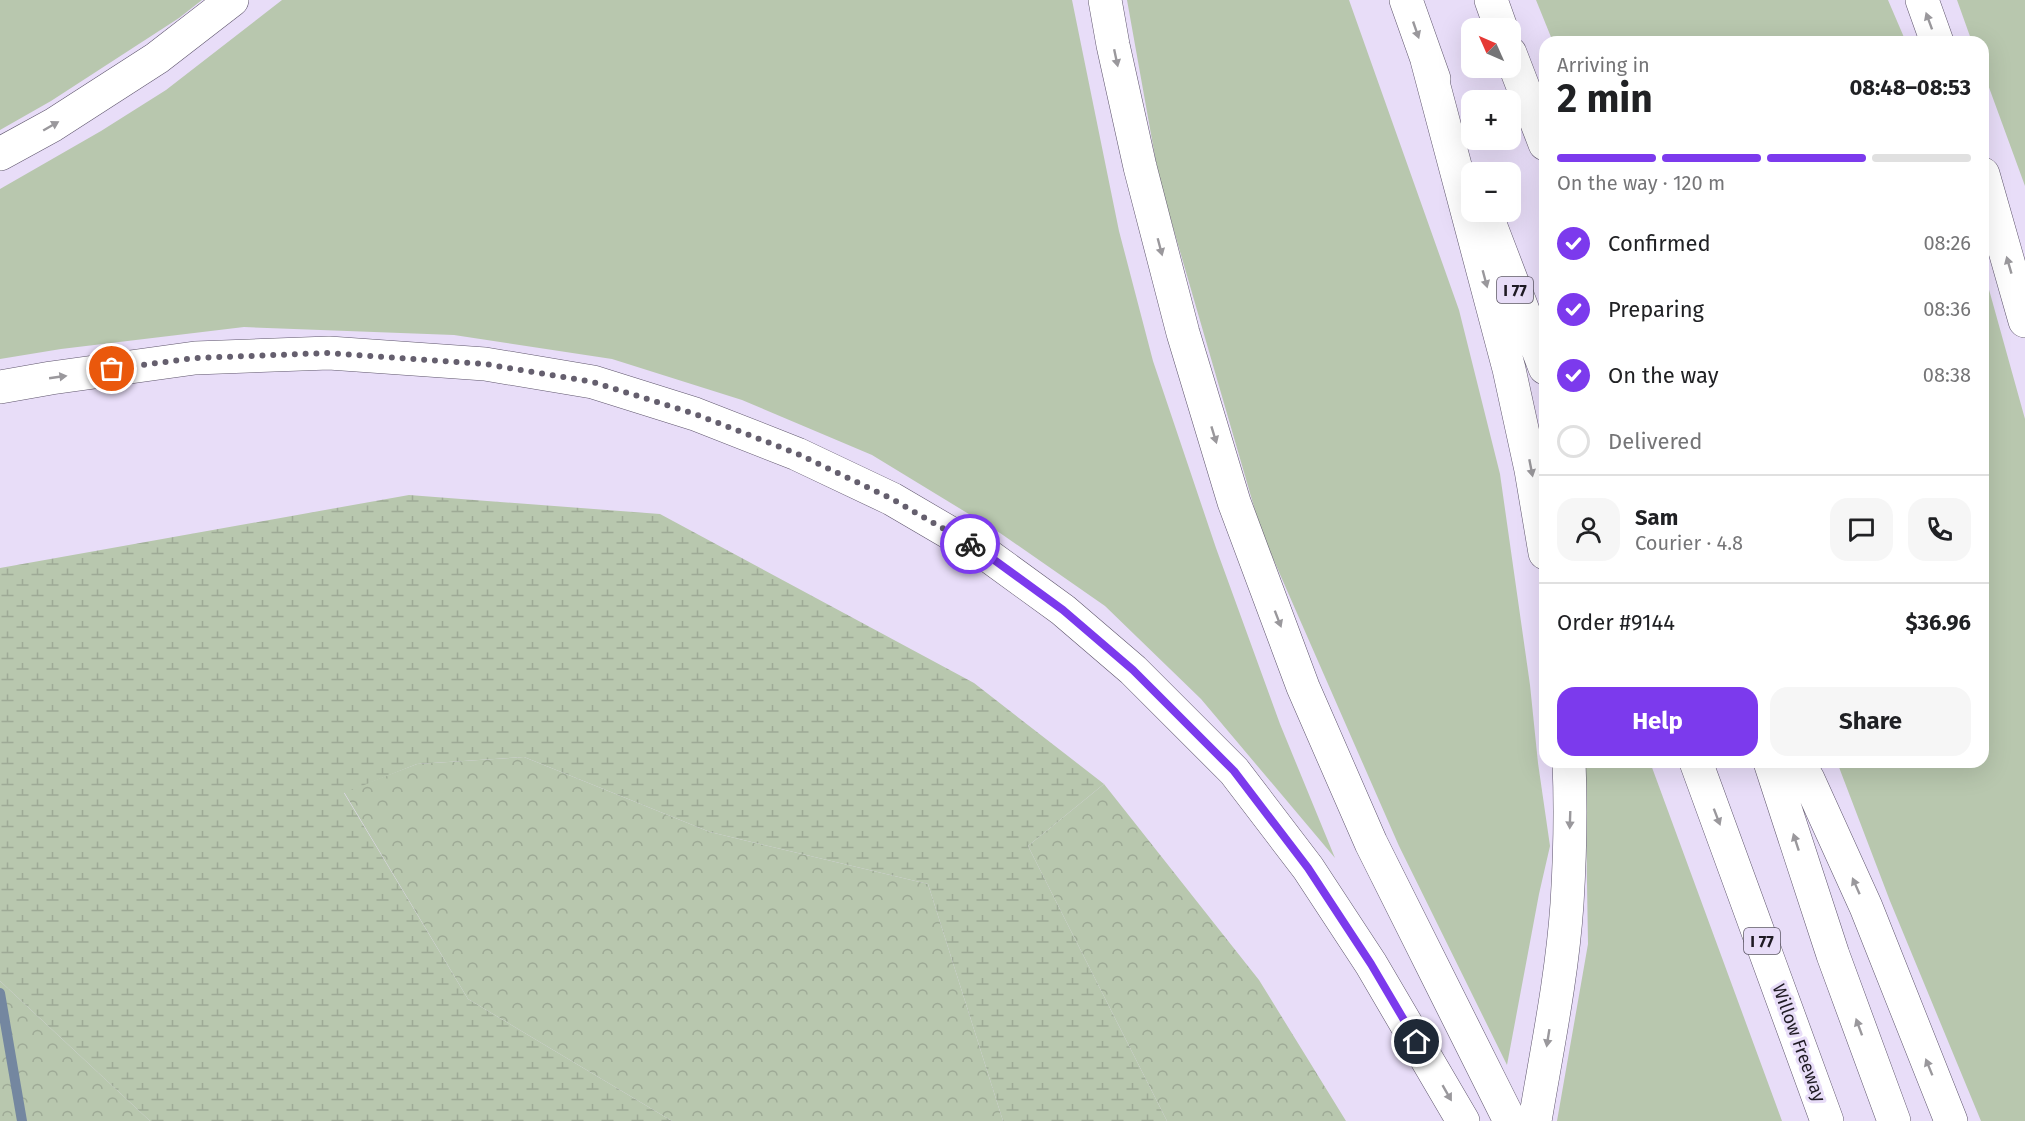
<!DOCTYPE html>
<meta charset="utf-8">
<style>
:root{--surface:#fff;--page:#f6f6f6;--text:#202124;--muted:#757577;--line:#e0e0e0;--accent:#7c3aed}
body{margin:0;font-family:"Fira Sans",sans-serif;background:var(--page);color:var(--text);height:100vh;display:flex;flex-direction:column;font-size:22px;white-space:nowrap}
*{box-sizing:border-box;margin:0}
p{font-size:20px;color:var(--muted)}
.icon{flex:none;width:33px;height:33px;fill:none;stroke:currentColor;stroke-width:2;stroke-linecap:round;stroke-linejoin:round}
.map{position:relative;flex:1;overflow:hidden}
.panel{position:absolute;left:1539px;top:36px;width:450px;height:732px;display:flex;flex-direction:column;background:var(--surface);border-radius:18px;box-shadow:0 6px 24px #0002}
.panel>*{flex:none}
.needle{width:39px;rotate:315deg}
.tools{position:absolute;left:1461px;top:18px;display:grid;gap:12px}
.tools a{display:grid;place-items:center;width:60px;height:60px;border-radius:12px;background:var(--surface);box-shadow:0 6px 24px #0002;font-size:30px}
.pin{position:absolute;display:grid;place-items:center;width:51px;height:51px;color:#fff;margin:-26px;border:3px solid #fff;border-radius:50%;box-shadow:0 2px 6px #0007}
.courier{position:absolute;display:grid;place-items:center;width:60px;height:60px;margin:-30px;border:4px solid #7c3aed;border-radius:50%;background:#fff;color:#222;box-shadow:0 2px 8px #0007}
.summary em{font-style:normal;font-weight:700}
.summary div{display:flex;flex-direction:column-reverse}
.summary{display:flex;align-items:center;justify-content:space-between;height:102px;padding:0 18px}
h1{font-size:39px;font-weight:700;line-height:45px}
.bar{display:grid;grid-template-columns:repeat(4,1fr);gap:9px 6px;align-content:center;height:72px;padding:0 18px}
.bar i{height:8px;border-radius:4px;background:var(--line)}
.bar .current{background:var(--accent)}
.bar p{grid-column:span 4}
.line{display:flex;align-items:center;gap:15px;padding:0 18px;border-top:2px solid var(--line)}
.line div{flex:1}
.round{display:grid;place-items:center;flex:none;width:63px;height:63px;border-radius:18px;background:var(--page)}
ol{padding:0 18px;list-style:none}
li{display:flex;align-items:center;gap:18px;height:66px}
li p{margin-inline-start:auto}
li .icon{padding:6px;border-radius:50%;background:var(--accent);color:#fff;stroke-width:4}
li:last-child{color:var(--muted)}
li i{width:33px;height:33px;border:3px solid var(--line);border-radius:50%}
.button{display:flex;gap:12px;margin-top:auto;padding:12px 18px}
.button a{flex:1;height:69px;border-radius:18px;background:var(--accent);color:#fff;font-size:24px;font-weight:700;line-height:69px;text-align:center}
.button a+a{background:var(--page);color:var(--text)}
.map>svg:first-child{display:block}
.green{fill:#b8c7ae}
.forest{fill:url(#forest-crowns)}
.wetland{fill:url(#wetland-marsh)}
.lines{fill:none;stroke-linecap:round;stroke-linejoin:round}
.stream{stroke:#7487a0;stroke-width:10}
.highway-casing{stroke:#5e556c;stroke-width:34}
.highway{stroke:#fff;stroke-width:33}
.oneway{fill:#9a989c}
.done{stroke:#655f6e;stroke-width:6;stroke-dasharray:0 10.8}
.route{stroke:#7c3aed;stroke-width:8}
.labels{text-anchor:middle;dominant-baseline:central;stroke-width:6;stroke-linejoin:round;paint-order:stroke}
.shield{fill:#e8ddf8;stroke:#5b5564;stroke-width:1.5}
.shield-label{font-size:16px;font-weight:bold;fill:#1f1b24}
.street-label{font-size:18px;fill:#1f1b24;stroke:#e8ddf8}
</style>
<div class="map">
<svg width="2025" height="1121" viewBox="0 0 2025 1121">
<defs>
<pattern id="forest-crowns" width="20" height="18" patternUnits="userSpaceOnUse" patternTransform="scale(1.5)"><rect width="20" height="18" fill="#b8c7ae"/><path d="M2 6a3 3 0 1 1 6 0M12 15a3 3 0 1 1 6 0" fill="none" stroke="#9eaa96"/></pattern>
<pattern id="wetland-marsh" width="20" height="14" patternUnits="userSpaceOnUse" patternTransform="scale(1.5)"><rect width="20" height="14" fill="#b8c7ae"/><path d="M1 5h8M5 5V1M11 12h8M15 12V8" fill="none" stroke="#9eaa96"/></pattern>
</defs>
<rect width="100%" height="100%" fill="#e8ddf8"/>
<path class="green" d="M 0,0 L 202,0 L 179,18 L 51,101 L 0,130 Z
M 282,0 L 1072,0 L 1119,231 L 1153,361 L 1216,548 L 1280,724 L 1335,858 L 1201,699 L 1105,606 L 1000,533 L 872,455 L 742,400 L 612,359 L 454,335 L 244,327 L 61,349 L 0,359 L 0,189 L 101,131 L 166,90 Z
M 1127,0 L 1349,0 L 1459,310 L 1500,474 L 1530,685 L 1538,763 L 1550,846 L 1539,894 L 1507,1065 L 1399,846 L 1261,531 L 1159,179 Z
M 1536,0 L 1888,0 L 1906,42 L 1553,42 Z
M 1957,0 L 2025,0 L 2025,186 L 1983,71 L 1983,42 L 1972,42 Z
M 1983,268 L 2025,419 L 2025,1121 L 1981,1121 L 1890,901 L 1837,762 L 1983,762 Z
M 1585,762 L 1650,762 L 1782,1121 L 1557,1121 L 1588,944 Z"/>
<path class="forest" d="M 524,757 L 710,832 L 928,884 L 1003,1121 L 672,1121 L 468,999 L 344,792 L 417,764 Z
M 1104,784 L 1259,980 L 1346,1121 L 1167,1121 L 1028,846 Z
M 0,981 L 150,1121 L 0,1121 Z"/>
<path class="wetland" d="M 409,495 L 660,514 L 974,683 L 1104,784 L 1028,846 L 1167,1121 L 1003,1121 L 928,884 L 710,832 L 524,757 L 417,764 L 344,793 L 468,999 L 672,1121 L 150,1121 L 0,981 L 0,568 Z"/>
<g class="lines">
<path class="stream" d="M 0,993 L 22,1121"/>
<g class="highway-casing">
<path id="highway" d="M 1105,0 L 1113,45 L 1140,167 L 1183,333 L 1234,502 L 1303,687 L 1371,843 L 1510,1121
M 1406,0 L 1434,79
M 1491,0 L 1501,28
M 1922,0 L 1937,42
M 1510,53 L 1545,144
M 1427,60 L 1509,369 L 1531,470 L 1545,553
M 0,154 L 53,125 L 157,58 L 232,0
M 1983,174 L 2025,321
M 1488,219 L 1545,368
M 0,387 L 51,378 L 195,358 L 329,353 L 485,364 L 593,382 L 695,414 L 797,454 L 892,499 L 986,554 L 1063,610 L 1133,670 L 1234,771 L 1308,868 L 1371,964 L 1463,1121
M 1696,762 L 1827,1121
M 1770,762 L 1833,955 L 1894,1121
M 1798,762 L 1808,779 L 1866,907 L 1951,1121
M 1535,1121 C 1547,1049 1562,977 1567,904 C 1570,856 1571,809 1569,762"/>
</g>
<use href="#highway" class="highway"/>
</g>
<defs><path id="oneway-solid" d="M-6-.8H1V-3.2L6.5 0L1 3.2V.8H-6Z" transform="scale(1.5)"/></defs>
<g class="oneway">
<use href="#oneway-solid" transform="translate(1929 21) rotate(-110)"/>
<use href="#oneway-solid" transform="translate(1416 30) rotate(71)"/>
<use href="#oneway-solid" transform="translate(1116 58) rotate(78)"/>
<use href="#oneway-solid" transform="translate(51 126) rotate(-30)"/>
<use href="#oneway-solid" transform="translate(1160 247) rotate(75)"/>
<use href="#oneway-solid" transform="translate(2009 265) rotate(-106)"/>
<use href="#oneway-solid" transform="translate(1485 279) rotate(75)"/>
<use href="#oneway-solid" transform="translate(58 377) rotate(-8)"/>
<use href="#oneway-solid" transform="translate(1214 435) rotate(73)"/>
<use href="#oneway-solid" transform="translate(1531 468) rotate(79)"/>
<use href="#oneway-solid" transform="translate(1278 619) rotate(69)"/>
<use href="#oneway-solid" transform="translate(1717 817) rotate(69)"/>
<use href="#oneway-solid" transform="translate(1570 820) rotate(92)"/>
<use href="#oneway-solid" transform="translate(1796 842) rotate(-108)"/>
<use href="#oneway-solid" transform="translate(1856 886) rotate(-114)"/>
<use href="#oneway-solid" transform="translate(1859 1027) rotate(-110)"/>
<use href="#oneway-solid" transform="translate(1548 1038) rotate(99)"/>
<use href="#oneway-solid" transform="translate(1929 1067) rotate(-112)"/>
<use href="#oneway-solid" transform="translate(1447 1093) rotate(60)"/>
</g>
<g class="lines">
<path class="done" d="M 112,369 L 195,358 L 329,353 L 485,364 L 593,382 L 695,414 L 798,454 L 892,499 L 970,544"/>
<path class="route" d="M 970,544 L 986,554 L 1063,610 L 1133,670 L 1234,771 L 1308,868 L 1371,964 L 1417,1042"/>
</g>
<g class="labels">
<g class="shield">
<rect x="1497" y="277" width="36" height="26" rx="4.5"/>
<rect x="1744" y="928" width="36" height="26" rx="4.5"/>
</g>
<g class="shield-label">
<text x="1515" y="290">I 77</text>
<text x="1762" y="941">I 77</text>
</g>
<g class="street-label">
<text transform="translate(1799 1043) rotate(70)">Willow Freeway</text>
</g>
</g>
</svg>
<div class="tools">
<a><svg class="needle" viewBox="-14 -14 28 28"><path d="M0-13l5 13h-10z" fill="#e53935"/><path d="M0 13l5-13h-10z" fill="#757577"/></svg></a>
<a>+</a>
<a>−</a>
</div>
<div class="pin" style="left:112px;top:369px;background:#ea580c"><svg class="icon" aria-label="bag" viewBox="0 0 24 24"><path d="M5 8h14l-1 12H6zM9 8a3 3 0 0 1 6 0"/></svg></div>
<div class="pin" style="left:1417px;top:1042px;background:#1f2937"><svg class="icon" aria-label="home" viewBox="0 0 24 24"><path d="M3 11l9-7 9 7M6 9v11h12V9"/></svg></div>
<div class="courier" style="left:970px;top:544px"><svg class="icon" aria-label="bike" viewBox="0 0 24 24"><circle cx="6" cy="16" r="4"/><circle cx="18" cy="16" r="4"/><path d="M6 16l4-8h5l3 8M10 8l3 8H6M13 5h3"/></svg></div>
<section class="panel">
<div class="summary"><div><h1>2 min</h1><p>Arriving in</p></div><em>08:48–08:53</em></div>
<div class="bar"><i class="current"></i><i class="current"></i><i class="current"></i><i></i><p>On the way · 120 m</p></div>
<ol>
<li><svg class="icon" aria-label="check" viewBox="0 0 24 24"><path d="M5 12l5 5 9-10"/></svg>Confirmed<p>08:26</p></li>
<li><svg class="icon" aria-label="check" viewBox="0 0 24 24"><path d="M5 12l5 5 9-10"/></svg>Preparing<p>08:36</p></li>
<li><svg class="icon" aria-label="check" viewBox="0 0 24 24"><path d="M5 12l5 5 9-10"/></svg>On the way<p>08:38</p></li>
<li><i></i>Delivered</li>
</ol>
<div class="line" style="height:108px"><a class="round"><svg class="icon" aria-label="person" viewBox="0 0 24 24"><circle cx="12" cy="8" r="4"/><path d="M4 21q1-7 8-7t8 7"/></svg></a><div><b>Sam</b><p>Courier · 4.8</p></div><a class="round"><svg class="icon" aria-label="chat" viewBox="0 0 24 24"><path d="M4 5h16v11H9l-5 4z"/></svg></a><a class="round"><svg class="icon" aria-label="phone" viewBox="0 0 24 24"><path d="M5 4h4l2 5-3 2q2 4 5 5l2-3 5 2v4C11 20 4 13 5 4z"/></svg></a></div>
<div class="line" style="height:78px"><div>Order #9144</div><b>$36.96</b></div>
<div class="button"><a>Help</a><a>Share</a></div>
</section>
</div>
